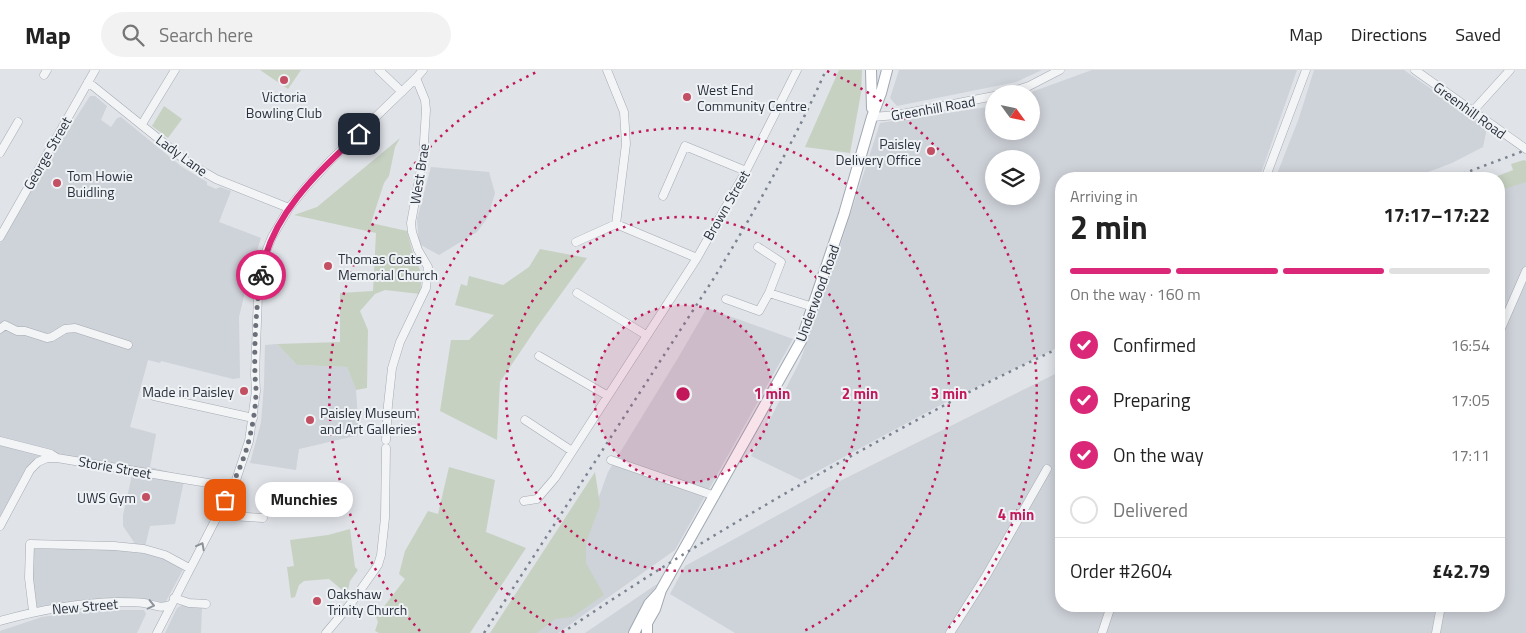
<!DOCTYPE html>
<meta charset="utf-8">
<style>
:root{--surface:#fff;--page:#f2f2f2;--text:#222;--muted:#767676;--line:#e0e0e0;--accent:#db2777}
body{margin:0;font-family:"Titillium Web",sans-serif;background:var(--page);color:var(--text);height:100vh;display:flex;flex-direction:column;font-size:19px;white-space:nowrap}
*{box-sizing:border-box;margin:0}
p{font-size:16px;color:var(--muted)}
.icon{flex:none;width:28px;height:28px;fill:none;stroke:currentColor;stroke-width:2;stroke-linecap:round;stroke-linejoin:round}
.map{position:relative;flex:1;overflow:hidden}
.side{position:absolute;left:1055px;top:102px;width:450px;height:440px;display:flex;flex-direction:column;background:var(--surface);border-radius:20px;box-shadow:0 2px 12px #0003}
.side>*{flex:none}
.needle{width:32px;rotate:123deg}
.buttons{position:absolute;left:985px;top:15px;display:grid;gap:10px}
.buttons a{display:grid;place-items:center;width:55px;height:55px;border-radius:50%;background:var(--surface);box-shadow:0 2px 12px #0003;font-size:25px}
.pin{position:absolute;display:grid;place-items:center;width:42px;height:42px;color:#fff;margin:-21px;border-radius:10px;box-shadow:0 2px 8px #0006}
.courier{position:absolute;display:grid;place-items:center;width:50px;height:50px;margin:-25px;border:4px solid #db2777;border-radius:50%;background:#fff;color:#222;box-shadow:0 1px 6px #0007}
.bubble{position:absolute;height:35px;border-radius:18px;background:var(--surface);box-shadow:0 2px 12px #0003;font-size:16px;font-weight:700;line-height:35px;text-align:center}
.head em{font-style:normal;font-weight:700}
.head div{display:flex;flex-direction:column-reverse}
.head{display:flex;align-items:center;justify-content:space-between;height:85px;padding:0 15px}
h1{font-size:32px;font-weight:700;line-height:38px}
.bar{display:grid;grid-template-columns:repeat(4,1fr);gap:8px 5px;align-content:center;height:60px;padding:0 15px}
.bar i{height:6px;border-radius:4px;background:var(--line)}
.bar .on{background:var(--accent)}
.bar p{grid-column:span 4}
.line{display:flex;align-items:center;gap:12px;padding:0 15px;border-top:1px solid var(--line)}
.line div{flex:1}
ol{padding:0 15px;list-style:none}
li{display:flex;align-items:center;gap:15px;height:55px}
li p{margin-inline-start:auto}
li .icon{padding:5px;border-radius:50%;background:var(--accent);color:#fff;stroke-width:4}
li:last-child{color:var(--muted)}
li i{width:28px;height:28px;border:2px solid var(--line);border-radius:50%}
header{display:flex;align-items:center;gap:30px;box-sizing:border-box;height:70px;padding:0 25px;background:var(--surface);border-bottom:1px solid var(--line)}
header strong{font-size:24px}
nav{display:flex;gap:28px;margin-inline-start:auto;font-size:18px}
.search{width:350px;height:45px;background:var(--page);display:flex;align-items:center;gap:12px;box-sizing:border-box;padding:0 18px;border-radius:28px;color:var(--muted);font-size:19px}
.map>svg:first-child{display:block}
.built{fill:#ced2d9;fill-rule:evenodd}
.green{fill:#c6d1c2}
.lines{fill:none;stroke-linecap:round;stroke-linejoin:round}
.minor-casing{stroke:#a6aab2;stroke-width:9}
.major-casing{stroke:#a0a8b2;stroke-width:12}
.minor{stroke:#f2f4f6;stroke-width:8}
.major{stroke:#fff;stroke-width:10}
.rail{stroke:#7b8390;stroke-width:2.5;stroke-dasharray:2.5 5;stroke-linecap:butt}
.oneway{stroke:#8e929a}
.done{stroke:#6a6f7a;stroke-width:5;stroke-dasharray:0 9}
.route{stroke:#db2777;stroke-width:6}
.ring{fill:none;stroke:#c2185b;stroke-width:2.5;stroke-dasharray:2.5 5}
.poi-dot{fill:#c24f62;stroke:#eff2f5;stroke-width:2}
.labels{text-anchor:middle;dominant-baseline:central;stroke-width:4;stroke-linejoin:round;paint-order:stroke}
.poi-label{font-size:14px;fill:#2a313e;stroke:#eff2f5;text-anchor:start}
.street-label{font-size:14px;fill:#2a313e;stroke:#eff2f5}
.centre{fill:#c2185b;stroke:#eff2f5;stroke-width:2.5}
.ring-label{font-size:15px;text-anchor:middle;font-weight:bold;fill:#c2185b;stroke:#eff2f5;stroke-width:4;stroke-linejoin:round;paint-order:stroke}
</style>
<header>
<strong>Map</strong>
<div class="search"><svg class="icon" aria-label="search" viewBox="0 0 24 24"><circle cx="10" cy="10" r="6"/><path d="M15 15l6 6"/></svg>Search here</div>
<nav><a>Map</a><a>Directions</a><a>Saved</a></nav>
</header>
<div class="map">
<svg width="1526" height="563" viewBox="0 0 1526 563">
<rect width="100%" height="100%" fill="#e0e3e8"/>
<path class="built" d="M 899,0 L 1042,0 L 1016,12 L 897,36 L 890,28 Z
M 1092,0 L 1297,0 L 1259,109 L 1061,109 L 1061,276 L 946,332 L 801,410 L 751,386 L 800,291 L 834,195 L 880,53 L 988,37 L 994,35 L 994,61 L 1031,61 L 1031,24 L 1026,24 ZM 994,89 L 1031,89 L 1031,126 L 994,126 Z
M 1314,0 L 1404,0 L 1487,58 L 1483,77 L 1452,93 L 1410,109 L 1275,109 L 1299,48 Z
M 90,26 L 95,26 L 107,36 L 101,50 L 111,57 L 117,48 L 121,47 L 182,97 L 207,112 L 207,115 L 216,119 L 220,117 L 231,121 L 219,152 L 261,168 L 247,213 L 239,247 L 240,308 L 233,309 L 161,291 L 160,293 L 148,290 L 130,357 L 156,364 L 150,397 L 185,406 L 175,454 L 150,456 L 145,477 L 136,475 L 123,456 L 123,445 L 133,401 L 51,384 L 29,395 L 0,446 L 0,173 L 23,130 Z
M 431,97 L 489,102 L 495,123 L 488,147 L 477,162 L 439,185 L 419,174 L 417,149 Z
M 1526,111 L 1526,563 L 735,563 L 670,524 L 685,496 L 842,410 L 1061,301 L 1061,536 L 1499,536 L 1499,121 Z
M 707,238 L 793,269 L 675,480 L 558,563 L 526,563 L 585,465 L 608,402 L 678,288 Z
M 277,274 L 297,295 L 347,297 L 356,320 L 359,365 L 299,379 L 296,400 L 250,393 L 261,353 L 264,315 L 265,275 Z
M 114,478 L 151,483 L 185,496 L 165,533 L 141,530 L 77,532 L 34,538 L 31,479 Z
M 657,514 L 633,560 L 629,563 L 585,563 Z
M 182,535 L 202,537 L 201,563 L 165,563 L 177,538 Z
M 101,540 L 144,540 L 146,544 L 137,563 L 0,563 L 0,561 L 42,547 L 70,543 Z"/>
<path class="green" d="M 260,0 L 301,0 L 288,19 Z
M 839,0 L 862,0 L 861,23 L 850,83 L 805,77 Z
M 164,36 L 182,49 L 168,68 L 152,56 Z
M 400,68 L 395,77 L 389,106 L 384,113 L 371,153 L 407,161 L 412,180 L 422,205 L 420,224 L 385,220 L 375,224 L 360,241 L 368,260 L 367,318 L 356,320 L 347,297 L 297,295 L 277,274 L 340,272 L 340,223 L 373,221 L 376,163 L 294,145 L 317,137 Z
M 1524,90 L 1526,91 L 1526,112 L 1499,121 L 1499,109 L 1489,109 L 1489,105 L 1492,104 L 1495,107 L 1513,100 L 1511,94 Z
M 540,179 L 587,188 L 537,257 L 500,312 L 497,370 L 440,341 L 451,270 L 469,270 L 494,245 L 455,235 L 461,214 L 467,216 L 469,206 L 503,215 L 529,197 Z
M 449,397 L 495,410 L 486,462 L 526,478 L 470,563 L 379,563 L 375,561 L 378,552 L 376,547 L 405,509 L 399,504 L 405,481 L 428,441 L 438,444 Z
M 595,402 L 600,435 L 586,473 L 586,493 L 604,525 L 572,547 L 555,549 L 537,563 L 490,563 Z
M 350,459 L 355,497 L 358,500 L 350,511 L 347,524 L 329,509 L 304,511 L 299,515 L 295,527 L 291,528 L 287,497 L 294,496 L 290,470 L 328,465 Z"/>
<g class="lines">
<g class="minor-casing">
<path id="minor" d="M 379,0 L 402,22
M 1415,0 L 1526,79
M 44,5 L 47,0
M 88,12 L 190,94 L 216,109 L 289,138
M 1005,24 L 1029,16 L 1060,0
M 1473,41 L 1510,0
M 872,47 L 897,45 L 994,26
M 142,54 L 175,0
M 0,83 L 18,52
M 1265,109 L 1306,0
M 663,126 L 685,76 L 746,101
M 616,154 L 697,188
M 0,167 L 95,0
M 576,172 L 616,154 L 626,74 L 624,42 L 607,0
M 758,177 L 781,192 L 769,223
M 577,223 L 646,265
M 726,229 L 759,241 L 769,223 L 813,237
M 0,259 L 5,255 L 17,261 L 25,261 L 47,268 L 52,267 L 65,259 L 75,258 L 128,275
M 1499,263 L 1526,201
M 539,286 L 608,326
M 154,326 L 253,348
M 525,350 L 572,381
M 386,370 L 388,335 L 392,298 L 400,272 L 426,218 L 428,197 L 418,180 L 412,162 L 411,153 L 423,88 L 426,40 L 425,30 L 416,8
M 0,371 L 51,384 L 57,388 L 232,417
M 611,390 L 715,426
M 524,431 L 537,429 L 555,408 L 697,188 L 746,101 L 797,0
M 218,444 L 228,446 L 263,448
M 0,456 L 30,400 L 38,392 L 47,388 L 55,388
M 174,528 L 189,533 L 206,534
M 33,541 L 29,508 L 30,474 L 114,476 L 144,479 L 165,485 L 189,498
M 0,551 C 39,540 76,533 117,532 C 126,532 135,532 144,533 C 155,535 159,539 170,535
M 157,563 L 236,410 L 249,371 L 256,321 L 255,304 L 258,225 L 263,189 L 272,167 L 289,138 L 305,118 L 330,91 L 416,8 L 423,0
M 326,563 L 352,532 L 378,495 L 381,485 L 385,448 L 386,378
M 950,563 L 986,506 L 1047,399
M 1102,563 L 1111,536
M 1436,563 L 1441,536"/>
</g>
<g class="major-casing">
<path id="major" d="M 871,0 L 872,38
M 634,563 L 649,534 L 660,522
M 647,563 L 647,553 L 655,539 L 661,520 L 801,271 L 844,144 L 872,47 L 881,23 L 887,0"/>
</g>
<use href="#minor" class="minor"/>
<use href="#major" class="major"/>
<path class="rail" d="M 1449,109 L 1526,80
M 484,563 L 714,208 C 755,141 794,72 826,0
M 562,563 C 684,480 812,406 943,336 C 981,315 1022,296 1061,277"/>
</g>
<defs><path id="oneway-chevron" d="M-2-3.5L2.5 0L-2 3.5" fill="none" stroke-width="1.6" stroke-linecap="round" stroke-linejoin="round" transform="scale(1.25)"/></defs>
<g class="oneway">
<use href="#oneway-chevron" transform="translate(201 476) rotate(-62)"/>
<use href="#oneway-chevron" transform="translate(151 535) rotate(13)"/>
</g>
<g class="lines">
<path class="done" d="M 225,430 C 234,411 244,391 249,370 C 253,354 256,336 256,320 C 256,315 255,310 255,305 C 254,272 256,238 261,205"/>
<path class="route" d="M 261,205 C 270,146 317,103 359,64"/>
</g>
<circle cx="683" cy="324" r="89" fill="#c2185b" fill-opacity=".12"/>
<g class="ring">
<circle cx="683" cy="324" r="89"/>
<circle cx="683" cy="324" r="177"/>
<path d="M564 562A266 266 0 1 1 802 562"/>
<path d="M420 561A354 354 0 0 1 539 1M827 1A354 354 0 0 1 946 561"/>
</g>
<g class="poi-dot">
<circle cx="284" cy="10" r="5"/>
<circle cx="687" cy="27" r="5"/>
<circle cx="931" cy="81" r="5"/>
<circle cx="57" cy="113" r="5"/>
<circle cx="328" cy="196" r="5"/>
<circle cx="244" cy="321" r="5"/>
<circle cx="310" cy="350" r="5"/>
<circle cx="146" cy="427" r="5"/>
<circle cx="317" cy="531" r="5"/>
</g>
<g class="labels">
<g class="poi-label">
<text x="697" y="19">West End<tspan x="697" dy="16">Community Centre</tspan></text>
<text x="284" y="26" text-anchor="middle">Victoria<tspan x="284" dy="16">Bowling Club</tspan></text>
<text x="921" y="73" text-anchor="end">Paisley<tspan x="921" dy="16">Delivery Office</tspan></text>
<text x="67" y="105">Tom Howie<tspan x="67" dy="16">Buidling</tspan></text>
<text x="338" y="188">Thomas Coats<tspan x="338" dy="16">Memorial Church</tspan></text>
<text x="234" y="321" text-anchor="end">Made in Paisley</text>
<text x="320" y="342">Paisley Museum<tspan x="320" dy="16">and Art Galleries</tspan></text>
<text x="136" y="427" text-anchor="end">UWS Gym</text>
<text x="327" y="523">Oakshaw<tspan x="327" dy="16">Trinity Church</tspan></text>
</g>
<g class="street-label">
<text transform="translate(933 38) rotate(-10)">Greenhill Road</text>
<text transform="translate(1470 40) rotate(36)">Greenhill Road</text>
<text transform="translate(47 83) rotate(-60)">George Street</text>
<text transform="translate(182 85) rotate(36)">Lady Lane</text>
<text transform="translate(419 104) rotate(-81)">West Brae</text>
<text transform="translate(726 135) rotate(-60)">Brown Street</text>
<text transform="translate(817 223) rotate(-70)">Underwood Road</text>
<text transform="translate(115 397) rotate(10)">Storie Street</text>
<text transform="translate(85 536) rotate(-5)">New Street</text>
</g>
</g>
<circle cx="683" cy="324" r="8" class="centre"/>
<g class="ring-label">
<text x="772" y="329">1 min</text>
<text x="860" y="329">2 min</text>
<text x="949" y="329">3 min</text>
<text x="1016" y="450">4 min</text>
</g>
</svg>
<div class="buttons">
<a><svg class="needle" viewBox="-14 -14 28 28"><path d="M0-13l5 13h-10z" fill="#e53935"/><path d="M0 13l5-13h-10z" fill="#767676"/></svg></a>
<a><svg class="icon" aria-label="layers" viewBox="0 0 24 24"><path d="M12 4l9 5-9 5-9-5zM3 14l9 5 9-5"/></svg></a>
</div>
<div class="pin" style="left:225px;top:430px;background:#ea580c"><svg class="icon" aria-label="bag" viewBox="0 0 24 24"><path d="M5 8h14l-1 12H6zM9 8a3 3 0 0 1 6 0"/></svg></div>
<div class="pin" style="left:359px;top:64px;background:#1f2937"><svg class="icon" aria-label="home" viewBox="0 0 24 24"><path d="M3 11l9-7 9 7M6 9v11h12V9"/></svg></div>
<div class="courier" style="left:261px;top:205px"><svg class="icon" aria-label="bike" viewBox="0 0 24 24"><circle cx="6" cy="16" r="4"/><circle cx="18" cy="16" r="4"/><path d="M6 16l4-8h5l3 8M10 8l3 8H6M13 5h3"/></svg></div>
<div class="bubble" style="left:255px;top:412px;width:98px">Munchies</div>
<section class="side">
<div class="head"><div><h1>2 min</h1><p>Arriving in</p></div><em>17:17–17:22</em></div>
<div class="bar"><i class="on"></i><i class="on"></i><i class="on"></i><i></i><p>On the way · 160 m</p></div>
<ol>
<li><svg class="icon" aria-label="check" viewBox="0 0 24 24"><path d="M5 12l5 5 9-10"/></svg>Confirmed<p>16:54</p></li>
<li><svg class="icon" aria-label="check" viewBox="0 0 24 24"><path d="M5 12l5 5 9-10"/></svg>Preparing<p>17:05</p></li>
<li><svg class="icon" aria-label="check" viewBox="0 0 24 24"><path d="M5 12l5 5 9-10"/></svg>On the way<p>17:11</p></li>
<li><i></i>Delivered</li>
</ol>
<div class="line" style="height:65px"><div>Order #2604</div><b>£42.79</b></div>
</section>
</div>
